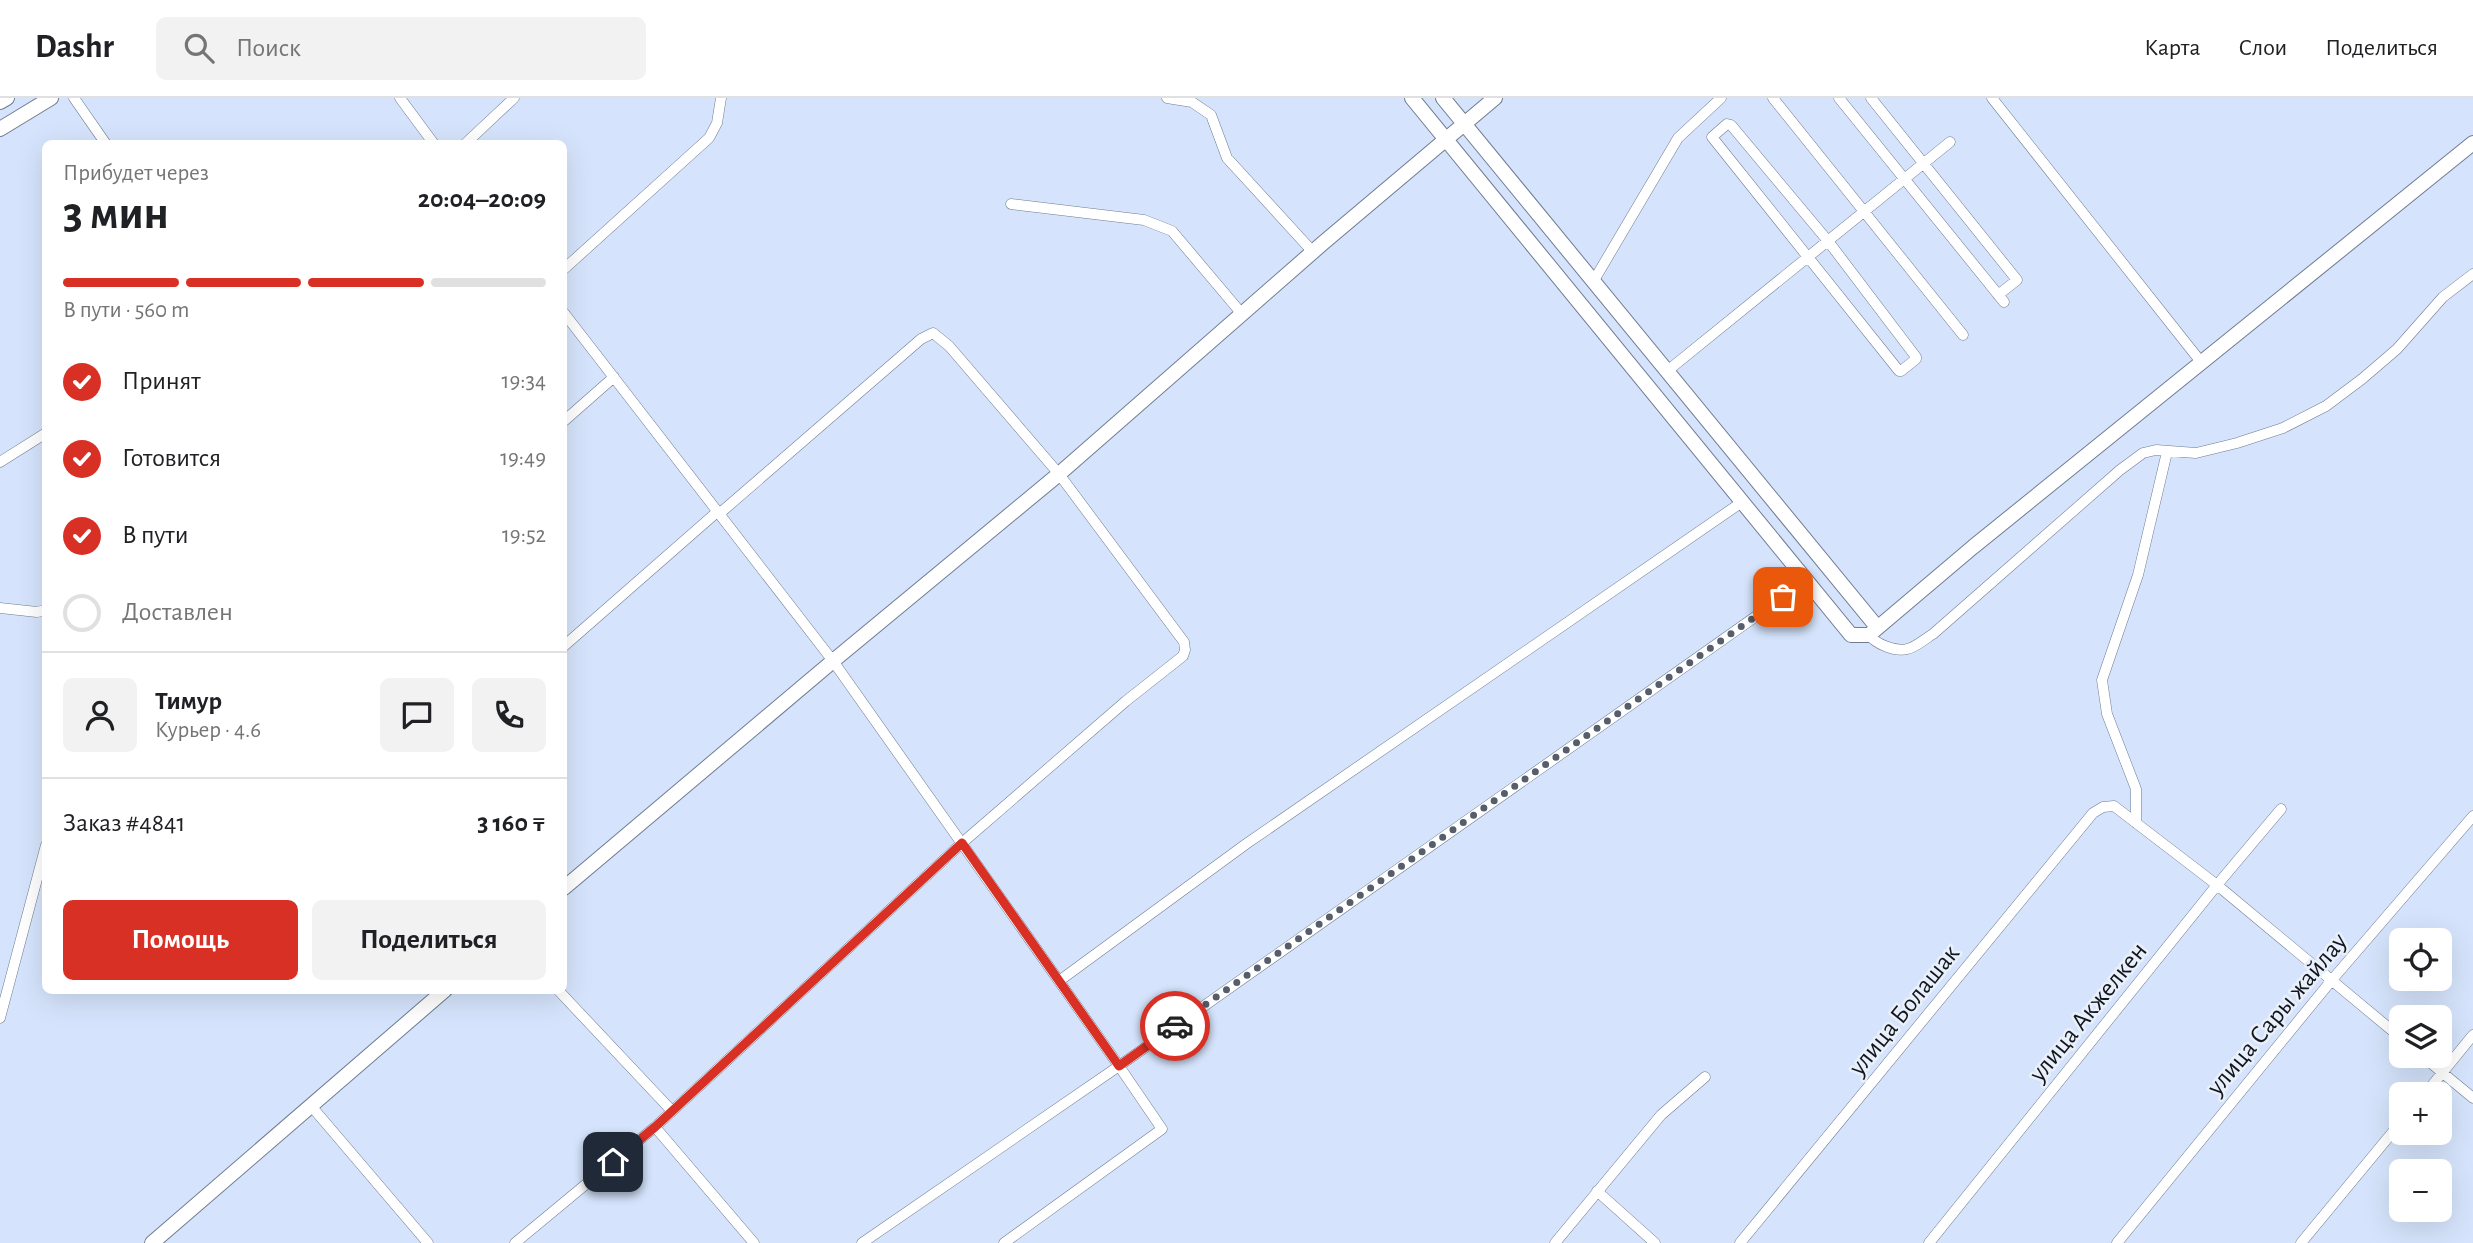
<!DOCTYPE html>
<html lang="ru">
<meta charset="utf-8">
<style>
:root{--surface:#fff;--page:#f2f2f2;--text:#202124;--muted:#757577;--line:#e0e0e0;--accent:#d93025}
body{margin:0;font-family:"Alegreya Sans",sans-serif;background:var(--page);color:var(--text);height:100vh;display:flex;flex-direction:column;font-size:26px;white-space:nowrap}
*{box-sizing:border-box;margin:0}
p{font-size:23px;color:var(--muted)}
.icon{flex:none;width:38px;height:38px;fill:none;stroke:currentColor;stroke-width:2;stroke-linecap:round;stroke-linejoin:round}
.map{position:relative;flex:1;overflow:hidden}
.panel{position:absolute;left:42px;top:42px;width:525px;height:854px;display:flex;flex-direction:column;background:var(--surface);border-radius:10px;box-shadow:0 7px 28px #0002}
.panel>*{flex:none}
.fabs{position:absolute;left:2389px;top:830px;display:grid;gap:14px}
.fabs a{display:grid;place-items:center;width:63px;height:63px;border-radius:10px;background:var(--surface);box-shadow:0 7px 28px #0002;font-size:35px}
.pin{position:absolute;display:grid;place-items:center;width:60px;height:60px;color:#fff;margin:-30px;border-radius:14px;box-shadow:0 4px 10px #0006}
.courier{position:absolute;display:grid;place-items:center;width:70px;height:70px;margin:-35px;border:5px solid #d93025;border-radius:50%;background:#fff;color:#222;box-shadow:0 2px 9px #0007}
.summary em{font-style:normal;font-weight:700}
.summary div{display:flex;flex-direction:column-reverse}
.summary{display:flex;align-items:center;justify-content:space-between;height:119px;padding:0 21px}
h1{font-size:46px;font-weight:700;line-height:52px}
.bar{display:grid;grid-template-columns:repeat(4,1fr);gap:10px 7px;align-content:center;height:84px;padding:0 21px}
.bar i{height:9px;border-radius:5px;background:var(--line)}
.bar .current{background:var(--accent)}
.bar p{grid-column:span 4}
.line{display:flex;align-items:center;gap:18px;padding:0 21px;border-top:2px solid var(--line)}
.line div{flex:1}
.round{display:grid;place-items:center;flex:none;width:74px;height:74px;border-radius:10px;background:var(--page)}
ol{padding:0 21px;list-style:none}
li{display:flex;align-items:center;gap:21px;height:77px}
li p{margin-inline-start:auto}
li .icon{padding:7px;border-radius:50%;background:var(--accent);color:#fff;stroke-width:4}
li:last-child{color:var(--muted)}
li i{width:38px;height:38px;border:4px solid var(--line);border-radius:50%}
.primary-button{display:flex;gap:14px;margin-top:auto;padding:14px 21px}
.primary-button a{flex:1;height:80px;border-radius:10px;background:var(--accent);color:#fff;font-size:28px;font-weight:700;line-height:80px;text-align:center}
.primary-button a+a{background:var(--page);color:var(--text)}
header{display:flex;align-items:center;gap:42px;box-sizing:border-box;height:98px;padding:0 35px;background:var(--surface);border-bottom:2px solid var(--line)}
header strong{font-size:33px}
nav{display:flex;gap:38px;margin-inline-start:auto;font-size:24px}
.search{width:490px;height:63px;background:var(--page);display:flex;align-items:center;gap:18px;box-sizing:border-box;padding:0 24px;border-radius:10px;color:var(--muted);font-size:26px}
.map>svg:first-child{display:block}
.lines{fill:none;stroke-linecap:round;stroke-linejoin:round}
.street-casing{stroke:#6f7c91;stroke-width:11}
.secondary-casing{stroke:#6f7c91;stroke-width:16}
.street{stroke:#fff;stroke-width:10}
.secondary{stroke:#fff;stroke-width:14}
.done{stroke:#565e6c;stroke-width:7;stroke-dasharray:0 12.6}
.route{stroke:#d93025;stroke-width:9}
.labels{text-anchor:middle;dominant-baseline:central;stroke-width:5;stroke-linejoin:round;paint-order:stroke}
.street-label{font-size:26px;fill:#11161e;stroke:#eaf0fa}
</style>
<header>
<strong>Dashr</strong>
<div class="search"><svg class="icon" aria-label="search" viewBox="0 0 24 24"><circle cx="10" cy="10" r="6"/><path d="M15 15l6 6"/></svg>Поиск</div>
<nav><a>Карта</a><a>Слои</a><a>Поделиться</a></nav>
</header>
<div class="map">
<svg width="2473" height="1145" viewBox="0 0 2473 1145">
<rect width="100%" height="100%" fill="#d5e4fc"/>
<g class="lines">
<g class="street-casing">
<path id="street" d="M 74,0 L 106,46
M 400,0 L 434,46
M 1167,0 L 1192,4 L 1211,17 L 1227,60 L 1313,154
M 1773,0 L 1963,237
M 1839,0 L 2004,204
M 1871,0 L 2017,182 L 1998,197
M 1992,0 L 2201,264
M 1727,26 L 1731,27 L 1828,143 L 1916,259 L 1916,261 L 1901,273 L 1899,273 L 1712,39 Z
M 465,46 L 514,0
M 1011,106 L 1144,122 L 1172,133 L 1242,216
M 564,171 L 709,40 L 717,25 L 721,0
M 1593,184 L 1678,40 L 1721,0
M 564,215 L 833,563 L 1119,968 L 1806,483
M 1666,274 L 1950,44
M 564,323 L 614,279
M 0,364 L 46,335
M 0,510 L 37,514 L 46,512
M 1869,537 C 1876,546 1895,554 1907,551 C 1915,550 1926,540 1933,536 L 2120,372 L 2143,355 L 2156,352 L 2196,355 L 2237,345 L 2283,330 L 2326,308 L 2362,281 L 2397,251 L 2443,199 L 2473,176
M 564,548 L 717,414
M 2136,725 L 2136,691 L 2107,616 L 2102,582 L 2138,477 L 2167,354
M 1059,883 L 1246,746 L 1742,404
M 558,892 L 672,1013
M 0,920 L 46,747
M 2421,957 L 2473,1000
M 2425,996 L 2473,937
M 312,1009 L 428,1145
M 655,1029 L 754,1145
M 1597,1093 L 1655,1145
M 515,1145 L 655,1029 L 962,745 L 1126,603 L 1183,558 L 1185,552 L 1184,544 L 1059,376 L 949,248 L 933,235 L 921,241 L 719,416
M 862,1145 L 1119,968 L 1162,1031 L 1004,1145
M 1555,1145 L 1661,1017 L 1705,979
M 1740,1145 L 2093,715 L 2103,709 L 2114,708 L 2217,787 L 2401,940
M 1929,1145 L 2217,787 L 2281,711
M 2117,1145 L 2331,883 L 2473,718
M 2301,1145 L 2401,1024"/>
</g>
<g class="secondary-casing">
<path id="secondary" d="M 1412,0 L 1851,537 L 1869,537 L 1973,449 L 2473,45
M 1443,0 L 1877,529
M 0,4 L 7,0
M 0,31 L 51,0
M 564,790 L 833,563 L 1059,376 L 1323,145 L 1495,0
M 152,1145 L 445,892"/>
</g>
<use href="#street" class="street"/>
<use href="#secondary" class="secondary"/>
</g>
<g class="lines">
<path class="done" d="M 1175,928 L 1783,499"/>
<path class="route" d="M 613,1064 L 655,1029 L 962,745 L 1119,968 L 1175,928"/>
</g>
<g class="labels">
<g class="street-label">
<text transform="translate(1904 912) rotate(-51)">улица Болашак</text>
<text transform="translate(2088 914) rotate(-51)">улица Акжелкен</text>
<text transform="translate(2277 916) rotate(-50)">улица Сары жайлау</text>
</g>
</g>
</svg>
<div class="fabs">
<a><svg class="icon" aria-label="locate" viewBox="0 0 24 24"><circle cx="12" cy="12" r="6"/><path d="M12 2v4M12 18v4M2 12h4M18 12h4"/></svg></a>
<a><svg class="icon" aria-label="layers" viewBox="0 0 24 24"><path d="M12 4l9 5-9 5-9-5zM3 14l9 5 9-5"/></svg></a>
<a>+</a>
<a>−</a>
</div>
<div class="pin" style="left:1783px;top:499px;background:#ea580c"><svg class="icon" aria-label="bag" viewBox="0 0 24 24"><path d="M5 8h14l-1 12H6zM9 8a3 3 0 0 1 6 0"/></svg></div>
<div class="pin" style="left:613px;top:1064px;background:#1f2937"><svg class="icon" aria-label="home" viewBox="0 0 24 24"><path d="M3 11l9-7 9 7M6 9v11h12V9"/></svg></div>
<div class="courier" style="left:1175px;top:928px"><svg class="icon" aria-label="car" viewBox="0 0 24 24"><path d="M5 17H2v-5l4-1 3-4h7l3 4 3 1v5h-3M9 17h6M6 11h13"/><circle cx="7" cy="17" r="2"/><circle cx="17" cy="17" r="2"/></svg></div>
<section class="panel">
<div class="summary"><div><h1>3 мин</h1><p>Прибудет через</p></div><em>20:04–20:09</em></div>
<div class="bar"><i class="current"></i><i class="current"></i><i class="current"></i><i></i><p>В пути · 560 m</p></div>
<ol>
<li><svg class="icon" aria-label="check" viewBox="0 0 24 24"><path d="M5 12l5 5 9-10"/></svg>Принят<p>19:34</p></li>
<li><svg class="icon" aria-label="check" viewBox="0 0 24 24"><path d="M5 12l5 5 9-10"/></svg>Готовится<p>19:49</p></li>
<li><svg class="icon" aria-label="check" viewBox="0 0 24 24"><path d="M5 12l5 5 9-10"/></svg>В пути<p>19:52</p></li>
<li><i></i>Доставлен</li>
</ol>
<div class="line" style="height:126px"><a class="round"><svg class="icon" aria-label="person" viewBox="0 0 24 24"><circle cx="12" cy="8" r="4"/><path d="M4 21q1-7 8-7t8 7"/></svg></a><div><b>Тимур</b><p>Курьер · 4.6</p></div><a class="round"><svg class="icon" aria-label="chat" viewBox="0 0 24 24"><path d="M4 5h16v11H9l-5 4z"/></svg></a><a class="round"><svg class="icon" aria-label="phone" viewBox="0 0 24 24"><path d="M5 4h4l2 5-3 2q2 4 5 5l2-3 5 2v4C11 20 4 13 5 4z"/></svg></a></div>
<div class="line" style="height:91px"><div>Заказ #4841</div><b>3 160 ₸</b></div>
<div class="primary-button"><a>Помощь</a><a>Поделиться</a></div>
</section>
</div>
